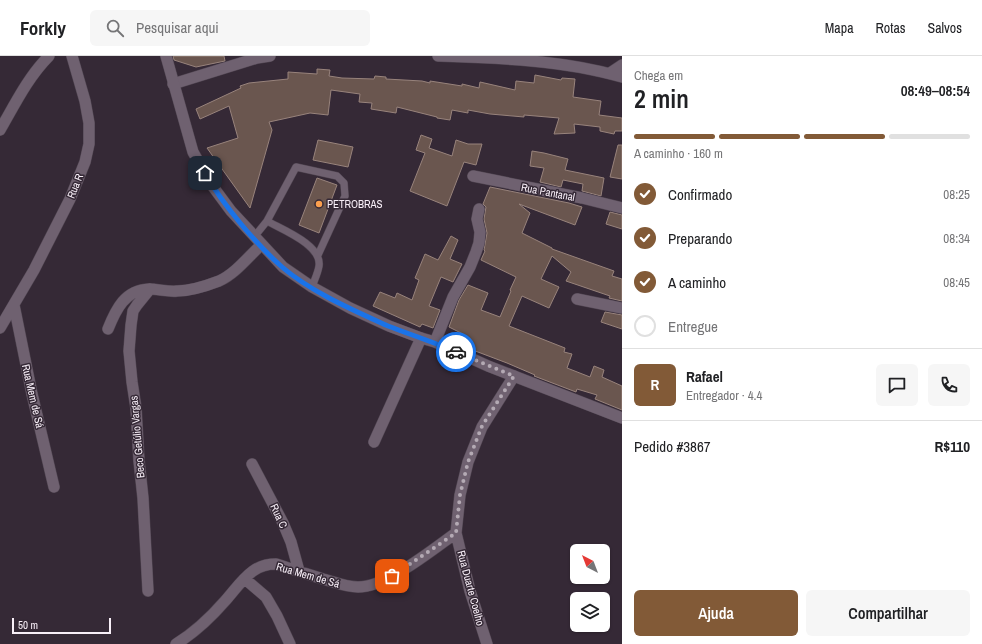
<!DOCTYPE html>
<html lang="pt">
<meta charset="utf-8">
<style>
:root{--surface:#fff;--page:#f6f6f6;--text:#202124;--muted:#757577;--line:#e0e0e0;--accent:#825a37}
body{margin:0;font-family:"Archivo Narrow",sans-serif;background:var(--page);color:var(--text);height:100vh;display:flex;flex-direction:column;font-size:15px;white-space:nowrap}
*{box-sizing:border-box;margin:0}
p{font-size:13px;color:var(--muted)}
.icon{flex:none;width:22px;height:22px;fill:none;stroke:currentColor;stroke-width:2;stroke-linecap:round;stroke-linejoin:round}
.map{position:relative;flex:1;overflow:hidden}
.side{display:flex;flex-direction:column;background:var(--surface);width:360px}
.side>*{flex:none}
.needle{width:26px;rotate:318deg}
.buttons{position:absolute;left:570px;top:488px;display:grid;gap:8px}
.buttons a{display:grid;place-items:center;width:40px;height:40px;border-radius:6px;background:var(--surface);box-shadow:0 1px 3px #0004;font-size:20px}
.scale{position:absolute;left:12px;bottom:10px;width:99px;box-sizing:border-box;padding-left:4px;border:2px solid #f8eff8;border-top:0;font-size:11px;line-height:14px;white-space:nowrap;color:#f8eff8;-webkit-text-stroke:3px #352936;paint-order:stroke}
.pin{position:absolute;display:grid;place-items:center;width:34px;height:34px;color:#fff;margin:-17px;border-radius:8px;box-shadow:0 2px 6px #0006}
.courier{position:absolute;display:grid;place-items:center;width:40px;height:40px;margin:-20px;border:3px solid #1a73e8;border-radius:50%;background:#fff;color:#222;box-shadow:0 1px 5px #0007}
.head em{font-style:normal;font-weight:600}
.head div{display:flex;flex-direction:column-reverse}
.head{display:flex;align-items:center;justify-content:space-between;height:68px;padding:0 12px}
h1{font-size:26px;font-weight:600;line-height:30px}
.bar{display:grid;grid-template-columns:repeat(4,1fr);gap:6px 4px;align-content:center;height:48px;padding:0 12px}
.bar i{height:5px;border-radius:3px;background:var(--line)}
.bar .active{background:var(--accent)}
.bar p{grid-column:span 4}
.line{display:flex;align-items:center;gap:10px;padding:0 12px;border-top:1px solid var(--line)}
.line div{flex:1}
.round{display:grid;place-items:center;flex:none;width:42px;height:42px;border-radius:6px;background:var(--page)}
ol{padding:0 12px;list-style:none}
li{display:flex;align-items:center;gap:12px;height:44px}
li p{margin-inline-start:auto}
li .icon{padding:4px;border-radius:50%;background:var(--accent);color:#fff;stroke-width:4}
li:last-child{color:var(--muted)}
li i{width:22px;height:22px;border:2px solid var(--line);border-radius:50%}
.cta{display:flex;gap:8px;margin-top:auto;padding:8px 12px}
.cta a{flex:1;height:46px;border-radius:6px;background:var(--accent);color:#fff;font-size:16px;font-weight:600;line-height:46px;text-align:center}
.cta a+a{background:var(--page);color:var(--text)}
header{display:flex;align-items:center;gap:24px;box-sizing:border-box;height:56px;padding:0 20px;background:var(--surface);border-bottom:1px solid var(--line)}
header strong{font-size:19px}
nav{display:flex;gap:22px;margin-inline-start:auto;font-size:14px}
.search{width:280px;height:36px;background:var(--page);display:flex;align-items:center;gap:10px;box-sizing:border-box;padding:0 14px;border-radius:6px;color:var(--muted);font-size:15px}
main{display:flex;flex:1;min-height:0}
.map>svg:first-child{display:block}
.building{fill:#6a564f;stroke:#98837c}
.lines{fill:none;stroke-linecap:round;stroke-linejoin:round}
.service-casing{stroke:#514652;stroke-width:8}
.minor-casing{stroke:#514652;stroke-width:12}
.secondary-casing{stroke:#514652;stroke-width:12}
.service{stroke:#6f6170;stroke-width:7}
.minor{stroke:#6f6170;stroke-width:11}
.secondary{stroke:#6f6170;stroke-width:11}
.done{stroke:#b4aab4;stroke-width:4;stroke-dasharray:0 7.2}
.route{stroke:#1a73e8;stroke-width:5}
.poi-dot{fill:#fa9f4e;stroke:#352936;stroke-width:1.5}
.labels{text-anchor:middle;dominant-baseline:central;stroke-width:3;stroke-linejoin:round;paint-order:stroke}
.street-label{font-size:11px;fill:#f8eff8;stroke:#352936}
.poi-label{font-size:11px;fill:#f8eff8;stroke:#352936;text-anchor:start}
</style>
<header>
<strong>Forkly</strong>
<div class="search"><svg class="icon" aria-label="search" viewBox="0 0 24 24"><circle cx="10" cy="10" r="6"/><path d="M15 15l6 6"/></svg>Pesquisar aqui</div>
<nav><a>Mapa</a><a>Rotas</a><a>Salvos</a></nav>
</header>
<main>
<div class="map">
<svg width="622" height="588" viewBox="0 0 622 588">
<rect width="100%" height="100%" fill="#352936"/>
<path class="building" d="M 173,0 L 224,0 L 225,5 L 196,11 L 174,4 Z
M 317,13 L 330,14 L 329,20 L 342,22 L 374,23 L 375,20 L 386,21 L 386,23 L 422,25 L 430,27 L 430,25 L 462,30 L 462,28 L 479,32 L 480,26 L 515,34 L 516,25 L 534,27 L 535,19 L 561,24 L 562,22 L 575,23 L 573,41 L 601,45 L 599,59 L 622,62 L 622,75 L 615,75 L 614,78 L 600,75 L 600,71 L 574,68 L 575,77 L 554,78 L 559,62 L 524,59 L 524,61 L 490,58 L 468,54 L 468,57 L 452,54 L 450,64 L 437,62 L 437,61 L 397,51 L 396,57 L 371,53 L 372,47 L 359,46 L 360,38 L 331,34 L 328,59 L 310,57 L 269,66 L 272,74 L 250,152 L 207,92 L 238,82 L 229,50 L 200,63 L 196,53 L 241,32 L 240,30 L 249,27 L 288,23 L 288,16 L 317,18 Z
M 421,79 L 432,83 L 429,92 L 452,100 L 456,84 L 468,88 L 482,88 L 476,109 L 464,106 L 447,150 L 410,135 L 425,97 L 416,94 Z
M 318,84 L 353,91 L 348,111 L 313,104 Z
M 618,89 L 622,89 L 622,123 L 610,121 Z
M 532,95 L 544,97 L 568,103 L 565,114 L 604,122 L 601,140 L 582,135 L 583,128 L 563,124 L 561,131 L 540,126 L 544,112 L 530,110 Z
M 317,122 L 337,129 L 319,177 L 299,169 Z
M 490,131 L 569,147 L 582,151 L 575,169 L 519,148 L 530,157 L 522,177 L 552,192 L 552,193 L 614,215 L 612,220 L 622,223 L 622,245 L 609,242 L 610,240 L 566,225 L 571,216 L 552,200 L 541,223 L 559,231 L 549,252 L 522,240 L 509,270 L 565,292 L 564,296 L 572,298 L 567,312 L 590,321 L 594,310 L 604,314 L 602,321 L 622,330 L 622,354 L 595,343 L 597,339 L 577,333 L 576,336 L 534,320 L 535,319 L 507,307 L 470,293 L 458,287 L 463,278 L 449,271 L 459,244 L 468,229 L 488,237 L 481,254 L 500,261 L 511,235 L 510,234 L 516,221 L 481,204 L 485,195 L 484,194 L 487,177 L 484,163 L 486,151 L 483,148 Z
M 610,156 L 622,159 L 622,173 L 606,168 Z
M 451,180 L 458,184 L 450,203 L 462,208 L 453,226 L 441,221 L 429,250 L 440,254 L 433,272 L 422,268 L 420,271 L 373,250 L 380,236 L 395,242 L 397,237 L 412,244 L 419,224 L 415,222 L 425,198 L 438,204 Z
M 605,256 L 622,259 L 622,273 L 601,266 Z"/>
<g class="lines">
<g class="service-casing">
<path id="service" d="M 267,165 C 283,174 322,189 319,210 C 318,217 314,225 312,231
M 254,181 L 267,165 L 296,111 L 337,120 L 344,127 L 345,140 L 318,199"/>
</g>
<g class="minor-casing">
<path id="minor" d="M 438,0 C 499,2 563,4 622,21
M 610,17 L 622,9
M 173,28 L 257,2 L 270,0
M 0,74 C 15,48 28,21 49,0
M 473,120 L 582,142 L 622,152
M 577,243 L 622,252
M 14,249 L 32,338 L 54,431
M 0,272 L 34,214 L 70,143 L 85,106 L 89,88 L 89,67 L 85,45 L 72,0
M 108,273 C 116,253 125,234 149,233 C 158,233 168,236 177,235 C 190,235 206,230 219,225 C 235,218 248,201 261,189
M 435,286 L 453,241 L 470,211 L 476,196 L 479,187 L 480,176 L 477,163 L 479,153
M 374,386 L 421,282
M 252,408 L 283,467 L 291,486 L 299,515
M 245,523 L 266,541 L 277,560 L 290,588
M 148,535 L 143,442 L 139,405 L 136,352 L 132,326 L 129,295 L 131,269 L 133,255 L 137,249 L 150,233
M 176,588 C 194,577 211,561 225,545 C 234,535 242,523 253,515 C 260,510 267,508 276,508 C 291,513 307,518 323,523 C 334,526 346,531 358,531 C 387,531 432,494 456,477
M 487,588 L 470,535 L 456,477 L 460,439 L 468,406 L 482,371 L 514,320"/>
</g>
<g class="secondary-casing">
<path id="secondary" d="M 166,0 L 193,96 L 211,128 L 231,155 L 283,211 L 312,231 L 350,252 L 389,270 L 421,282 L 435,286 L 488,310 L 622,362"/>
</g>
<use href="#service" class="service"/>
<use href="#minor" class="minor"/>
<use href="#secondary" class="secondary"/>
</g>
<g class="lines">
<path class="done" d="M 392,520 L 456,477 L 460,439 L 468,406 L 482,370 L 514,320 L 456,296"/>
<path class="route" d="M 205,117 C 223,149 255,187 282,211 C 311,236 353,254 388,270 C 411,279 434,286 456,296"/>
</g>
<circle class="poi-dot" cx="319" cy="148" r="4"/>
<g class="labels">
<g class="street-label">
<text transform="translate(75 130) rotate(-68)">Rua R</text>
<text transform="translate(548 136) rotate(11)">Rua Pantanal</text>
<text transform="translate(33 340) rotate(77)">Rua Mem de Sá</text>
<text transform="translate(137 381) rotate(-95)">Beco Getúlio Vargas</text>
<text transform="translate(279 460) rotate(65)">Rua C</text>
<text transform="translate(308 519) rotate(16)">Rua Mem de Sá</text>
<text transform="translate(471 532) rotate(75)">Rua Duarte Coelho</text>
</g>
<g class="poi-label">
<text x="327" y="148">PETROBRAS</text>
</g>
</g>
</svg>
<div class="buttons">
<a><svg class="needle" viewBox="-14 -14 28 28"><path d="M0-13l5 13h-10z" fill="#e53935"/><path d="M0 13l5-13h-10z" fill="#757577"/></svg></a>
<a><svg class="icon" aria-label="layers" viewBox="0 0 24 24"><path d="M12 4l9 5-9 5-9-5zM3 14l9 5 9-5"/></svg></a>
</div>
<div class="scale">50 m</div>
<div class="pin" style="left:392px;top:520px;background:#ea580c"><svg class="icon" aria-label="bag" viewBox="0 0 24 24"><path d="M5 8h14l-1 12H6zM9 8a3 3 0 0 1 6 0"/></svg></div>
<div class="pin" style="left:205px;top:117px;background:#1f2937"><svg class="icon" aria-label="home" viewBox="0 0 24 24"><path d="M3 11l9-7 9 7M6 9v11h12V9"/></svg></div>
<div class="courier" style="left:456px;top:296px"><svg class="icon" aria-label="car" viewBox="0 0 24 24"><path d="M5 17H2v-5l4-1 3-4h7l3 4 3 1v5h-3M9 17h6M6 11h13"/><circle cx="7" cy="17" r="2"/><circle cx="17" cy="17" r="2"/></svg></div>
</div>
<section class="side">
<div class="head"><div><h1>2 min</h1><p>Chega em</p></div><em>08:49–08:54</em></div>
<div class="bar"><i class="active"></i><i class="active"></i><i class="active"></i><i></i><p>A caminho · 160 m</p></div>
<ol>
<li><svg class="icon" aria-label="check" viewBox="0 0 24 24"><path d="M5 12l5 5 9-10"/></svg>Confirmado<p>08:25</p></li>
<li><svg class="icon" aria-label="check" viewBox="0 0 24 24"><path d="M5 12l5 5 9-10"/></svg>Preparando<p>08:34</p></li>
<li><svg class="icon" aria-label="check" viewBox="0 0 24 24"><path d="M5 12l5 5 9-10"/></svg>A caminho<p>08:45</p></li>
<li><i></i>Entregue</li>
</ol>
<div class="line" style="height:72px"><b class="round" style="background:var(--accent);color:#fff">R</b><div><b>Rafael</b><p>Entregador · 4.4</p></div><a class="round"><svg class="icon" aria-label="chat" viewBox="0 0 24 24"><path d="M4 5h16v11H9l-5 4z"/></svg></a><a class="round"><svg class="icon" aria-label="phone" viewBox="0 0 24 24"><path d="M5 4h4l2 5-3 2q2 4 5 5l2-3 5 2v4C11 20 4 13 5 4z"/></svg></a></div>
<div class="line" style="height:52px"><div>Pedido #3867</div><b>R$110</b></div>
<div class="cta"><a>Ajuda</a><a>Compartilhar</a></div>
</section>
</main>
